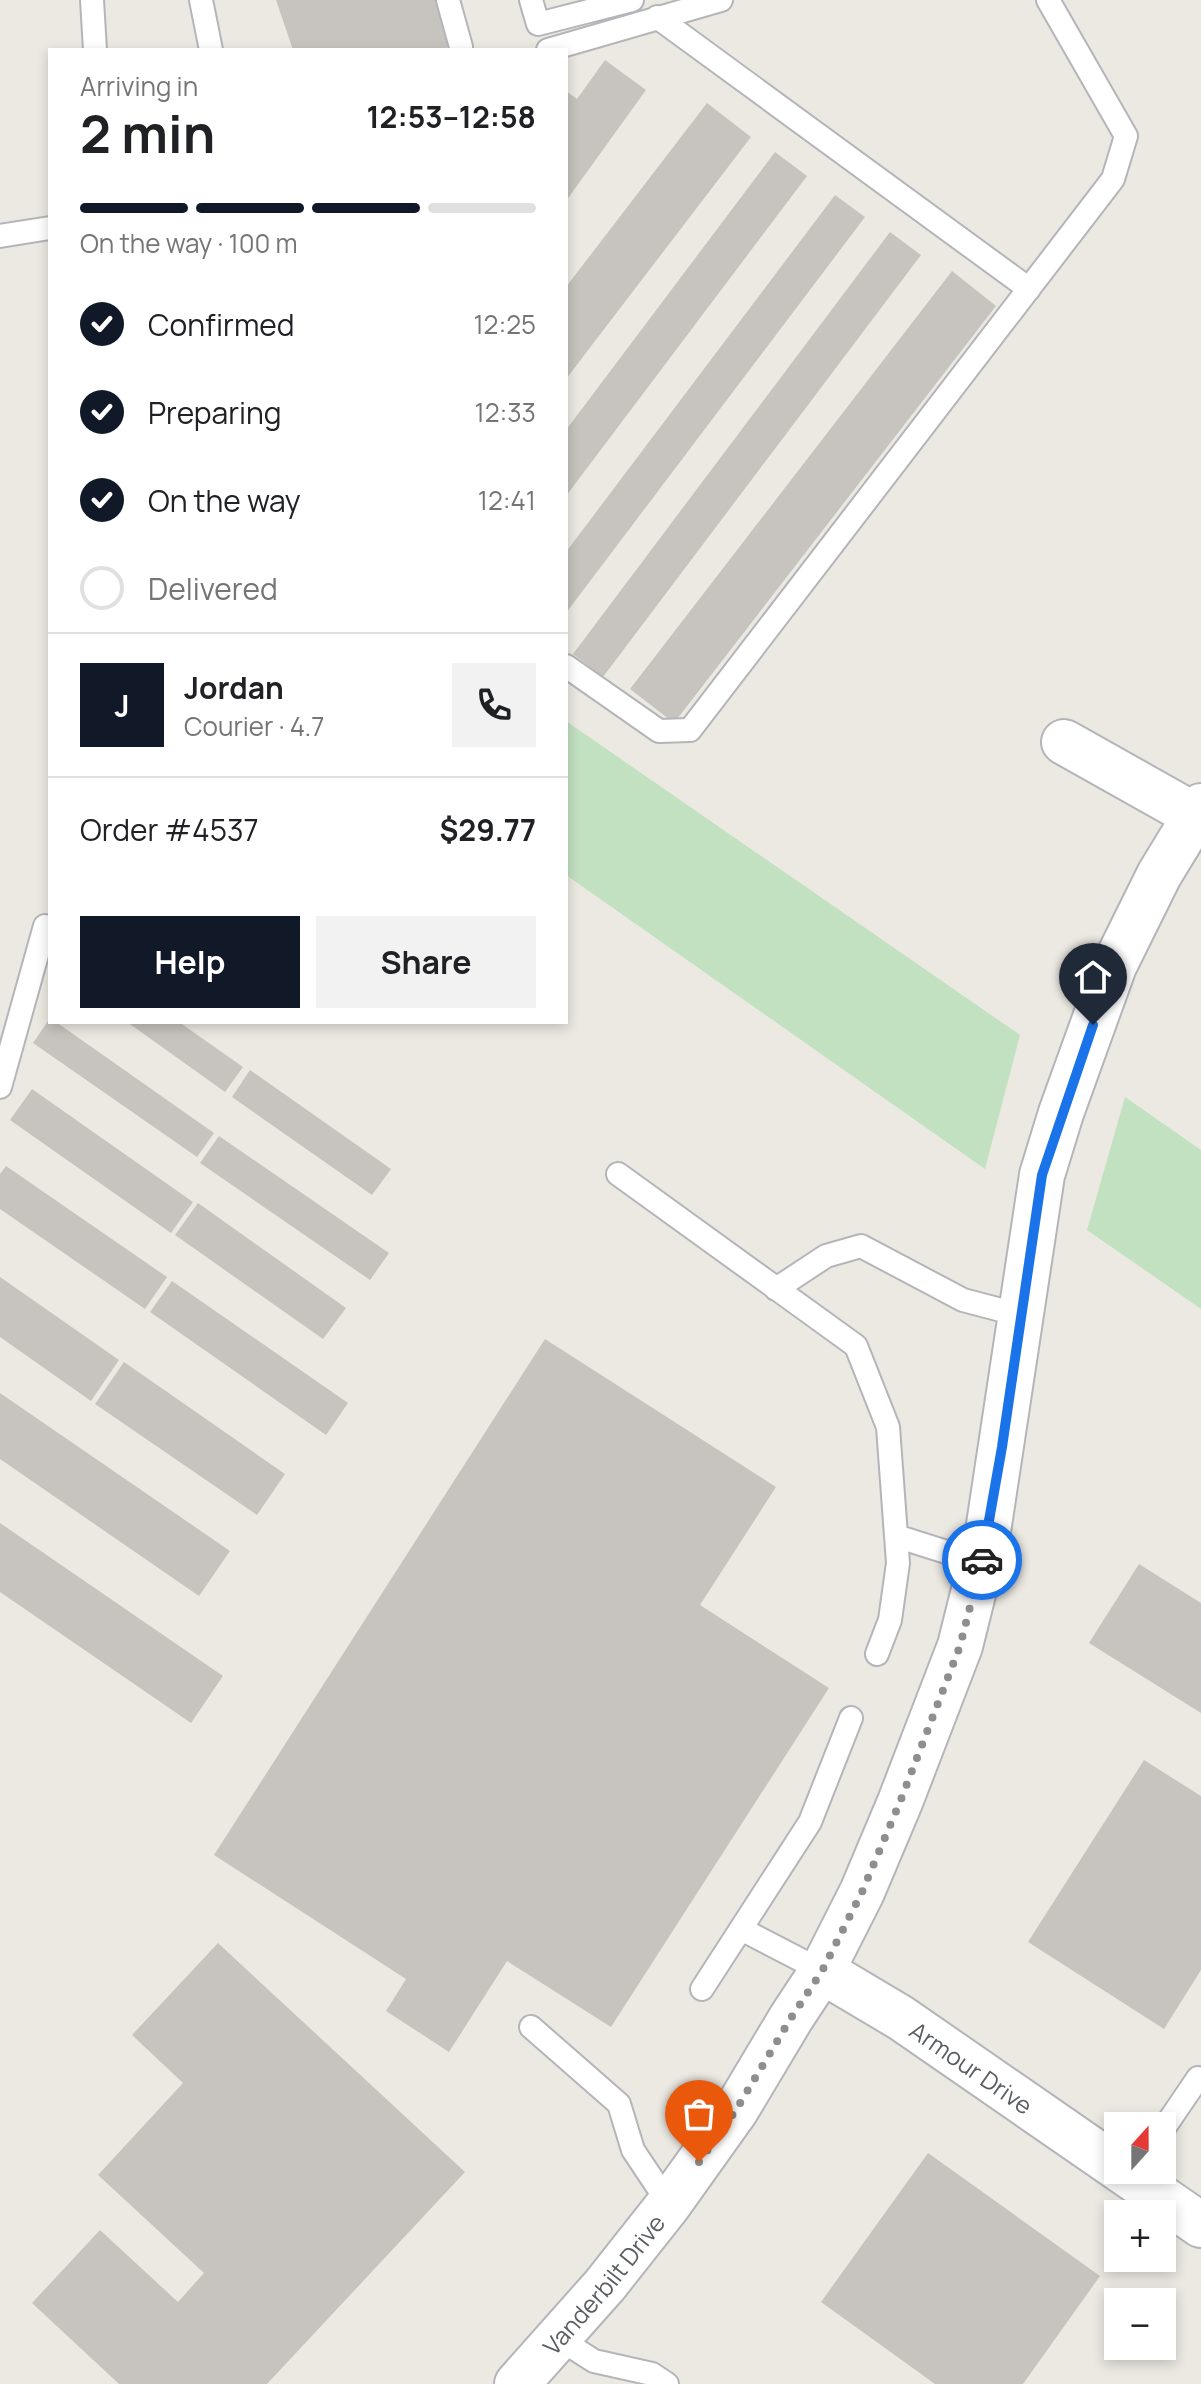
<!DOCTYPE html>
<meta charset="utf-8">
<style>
:root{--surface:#fff;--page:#f2f2f2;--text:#202124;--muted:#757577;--line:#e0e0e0;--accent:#111827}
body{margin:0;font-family:Manrope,sans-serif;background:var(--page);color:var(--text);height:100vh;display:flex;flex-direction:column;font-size:30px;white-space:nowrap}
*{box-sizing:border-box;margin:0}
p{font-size:26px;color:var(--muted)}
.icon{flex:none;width:44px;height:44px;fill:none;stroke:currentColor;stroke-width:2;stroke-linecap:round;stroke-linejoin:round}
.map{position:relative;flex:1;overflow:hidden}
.details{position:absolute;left:48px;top:48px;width:520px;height:976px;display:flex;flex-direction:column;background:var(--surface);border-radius:0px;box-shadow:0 4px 12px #0003}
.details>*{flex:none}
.needle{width:52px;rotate:21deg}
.controls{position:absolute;left:1104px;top:2112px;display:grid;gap:16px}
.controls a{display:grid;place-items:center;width:72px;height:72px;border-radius:0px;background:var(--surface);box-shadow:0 4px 12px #0003;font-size:40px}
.pin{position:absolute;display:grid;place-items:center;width:68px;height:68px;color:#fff;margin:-82px -34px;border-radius:50% 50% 50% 0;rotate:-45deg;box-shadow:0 0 8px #0007}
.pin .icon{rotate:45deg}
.courier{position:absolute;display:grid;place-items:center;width:80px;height:80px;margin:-40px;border:6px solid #1a73e8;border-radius:50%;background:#fff;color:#222;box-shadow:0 2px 10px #0007}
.headline em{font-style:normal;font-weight:700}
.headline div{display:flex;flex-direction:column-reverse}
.headline{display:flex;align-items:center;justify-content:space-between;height:136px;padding:0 32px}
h1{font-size:52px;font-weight:700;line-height:60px}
.bar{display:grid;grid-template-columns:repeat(4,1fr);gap:12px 8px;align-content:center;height:96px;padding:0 32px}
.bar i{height:10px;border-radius:6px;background:var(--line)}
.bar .on{background:var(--accent)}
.bar p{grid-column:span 4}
.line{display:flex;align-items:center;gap:20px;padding:0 32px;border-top:2px solid var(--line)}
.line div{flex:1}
.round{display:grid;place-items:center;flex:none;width:84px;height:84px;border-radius:0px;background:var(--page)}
ol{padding:0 32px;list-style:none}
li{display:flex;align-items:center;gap:24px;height:88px}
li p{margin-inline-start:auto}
li .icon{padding:8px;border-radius:50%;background:var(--accent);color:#fff;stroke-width:4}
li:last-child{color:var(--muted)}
li i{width:44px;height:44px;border:4px solid var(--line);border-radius:50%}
.primary-button{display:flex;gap:16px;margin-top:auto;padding:16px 32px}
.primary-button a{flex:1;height:92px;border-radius:0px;background:var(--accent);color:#fff;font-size:32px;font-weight:700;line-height:92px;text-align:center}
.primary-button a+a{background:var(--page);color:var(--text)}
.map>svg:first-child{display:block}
.green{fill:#c2e1c1}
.building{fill:#c7c4bf}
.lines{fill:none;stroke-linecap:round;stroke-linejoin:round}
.service-casing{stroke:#b3b5b8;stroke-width:26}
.minor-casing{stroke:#b3b5b8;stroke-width:48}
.tertiary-casing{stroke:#b3b5b8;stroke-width:48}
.service{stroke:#fff;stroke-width:22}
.minor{stroke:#fff;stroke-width:44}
.tertiary{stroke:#fff;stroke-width:44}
.done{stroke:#8d8f8e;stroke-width:8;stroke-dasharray:0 14.4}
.route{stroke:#1a73e8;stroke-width:10}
.labels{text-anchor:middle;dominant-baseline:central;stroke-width:6;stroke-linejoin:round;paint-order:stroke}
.street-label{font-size:24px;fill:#5a5e61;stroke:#fff}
</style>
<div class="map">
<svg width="1201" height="2384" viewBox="0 0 1201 2384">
<rect width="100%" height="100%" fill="#ece9e2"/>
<path class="green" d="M 566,721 L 1020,1035 L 985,1169 L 566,875 Z
M 1125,1097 L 1201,1150 L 1201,1309 L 1087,1230 Z"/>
<path class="building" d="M 276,0 L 436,0 L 452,46 L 439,50 L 293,50 Z
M 605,60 L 646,90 L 566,201 L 566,91 L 577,99 Z
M 707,103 L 751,137 L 566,379 L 566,287 Z
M 775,152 L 807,176 L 566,496 L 566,430 Z
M 835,195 L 865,217 L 566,613 L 566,552 Z
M 890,232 L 921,255 L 603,677 L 573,654 Z
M 952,271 L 996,306 L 674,723 L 630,689 Z
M 50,1018 L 50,1022 L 56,1022 L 214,1133 L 197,1157 L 33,1043 Z
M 127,1022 L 179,1022 L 243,1067 L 225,1092 Z
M 250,1070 L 391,1169 L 372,1195 L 232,1097 Z
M 32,1089 L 193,1202 L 171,1233 L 10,1120 Z
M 219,1136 L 389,1253 L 370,1280 L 200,1163 Z
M 6,1166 L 167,1277 L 145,1309 L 0,1209 L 0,1174 Z
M 198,1203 L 346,1308 L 323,1339 L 175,1235 Z
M 0,1277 L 119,1360 L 91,1401 L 0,1337 Z
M 172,1281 L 348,1403 L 326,1435 L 150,1312 Z
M 545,1339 L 776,1487 L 700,1605 L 829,1688 L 611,2027 L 507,1961 L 449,2052 L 386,2011 L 406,1979 L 214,1855 Z
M 124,1362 L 285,1474 L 257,1515 L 95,1404 Z
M 0,1393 L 230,1551 L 199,1596 L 0,1459 Z
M 0,1523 L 223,1676 L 191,1723 L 0,1592 Z
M 1139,1564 L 1201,1603 L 1201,1713 L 1089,1643 Z
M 1144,1760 L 1201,1796 L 1201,1970 L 1164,2029 L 1028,1942 Z
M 218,1943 L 465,2172 L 267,2384 L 119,2384 L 32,2303 L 100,2230 L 178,2302 L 204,2273 L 98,2175 L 183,2083 L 132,2035 Z
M 928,2153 L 1100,2276 L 1023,2384 L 935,2384 L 821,2302 Z"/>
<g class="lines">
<g class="service-casing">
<path id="service" d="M 92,0 L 95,50
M 201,0 L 211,50
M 448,0 L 461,47
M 531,0 L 538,24 L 632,0
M 657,17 L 1029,289
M 548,50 L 721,0
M 0,236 L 50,228
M 566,666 L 659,731 L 690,730 L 1113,179 L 1126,136 L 1048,0
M 0,1087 L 45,926
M 618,1174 L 856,1346 L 888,1427 L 898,1563 L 890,1620 L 877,1654
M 776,1289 L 826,1256 L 861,1246 L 963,1300 L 1020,1315
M 896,1536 L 981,1563
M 741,1929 L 822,1971
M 702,1989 L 810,1822 L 851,1718
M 531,2027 L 619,2104 L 633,2150 L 669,2204
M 1162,2131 L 1198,2078 L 1201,2080
M 558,2338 L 594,2361 L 652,2374 L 667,2384"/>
</g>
<g class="minor-casing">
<path id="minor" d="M 1064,742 L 1194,815"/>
</g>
<g class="tertiary-casing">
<g id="tertiary">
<path id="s1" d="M 822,1971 L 901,2018 L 1118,2168"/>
<path d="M 1121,2170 L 1201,2225"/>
<path id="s2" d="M 517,2384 L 605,2285 L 669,2204 L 736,2110 L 791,2018 L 822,1971 L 862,1892 L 900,1802 L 960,1646 L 987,1538 L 1042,1175 L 1061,1113 L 1114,966 L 1159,875 L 1201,806"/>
</g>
</g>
<use href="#service" class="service"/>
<use href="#minor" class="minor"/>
<use href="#tertiary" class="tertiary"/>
</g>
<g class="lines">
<path class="done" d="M 699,2162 L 736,2110 L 791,2018 L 822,1971 L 862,1892 L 900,1802 L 960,1646 L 982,1560"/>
<path class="route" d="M 982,1560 L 1002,1447 L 1042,1175 L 1093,1025"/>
</g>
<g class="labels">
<g class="street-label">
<text stroke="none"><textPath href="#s1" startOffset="178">Armour Drive</textPath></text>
<text stroke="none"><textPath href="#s2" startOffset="132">Vanderbilt Drive</textPath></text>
</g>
</g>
</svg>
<div class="controls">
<a><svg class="needle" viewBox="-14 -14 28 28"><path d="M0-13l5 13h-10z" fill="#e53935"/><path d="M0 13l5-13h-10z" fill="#757577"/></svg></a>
<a>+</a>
<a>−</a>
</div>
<div class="pin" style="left:699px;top:2162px;background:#ea580c"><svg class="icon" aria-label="bag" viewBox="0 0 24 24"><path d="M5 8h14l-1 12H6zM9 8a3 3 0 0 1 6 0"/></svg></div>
<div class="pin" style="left:1093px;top:1025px;background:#1f2937"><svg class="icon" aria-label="home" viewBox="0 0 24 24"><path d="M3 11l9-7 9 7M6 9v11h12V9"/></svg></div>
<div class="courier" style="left:982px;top:1560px"><svg class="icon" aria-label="car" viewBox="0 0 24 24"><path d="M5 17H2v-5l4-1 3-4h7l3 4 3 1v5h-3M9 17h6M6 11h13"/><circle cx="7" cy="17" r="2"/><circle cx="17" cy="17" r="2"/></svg></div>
<section class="details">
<div class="headline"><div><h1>2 min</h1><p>Arriving in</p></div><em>12:53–12:58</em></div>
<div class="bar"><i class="on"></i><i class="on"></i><i class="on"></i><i></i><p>On the way · 100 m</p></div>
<ol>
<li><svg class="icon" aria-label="check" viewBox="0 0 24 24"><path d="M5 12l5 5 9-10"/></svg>Confirmed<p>12:25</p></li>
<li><svg class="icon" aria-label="check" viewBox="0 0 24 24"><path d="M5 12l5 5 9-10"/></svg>Preparing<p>12:33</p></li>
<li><svg class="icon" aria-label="check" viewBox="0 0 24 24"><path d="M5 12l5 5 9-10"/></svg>On the way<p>12:41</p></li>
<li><i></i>Delivered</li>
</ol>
<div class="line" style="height:144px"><b class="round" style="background:var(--accent);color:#fff">J</b><div><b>Jordan</b><p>Courier · 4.7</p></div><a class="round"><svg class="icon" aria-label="phone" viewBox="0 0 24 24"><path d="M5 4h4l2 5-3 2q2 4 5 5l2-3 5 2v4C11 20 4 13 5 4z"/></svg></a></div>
<div class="line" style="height:104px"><div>Order #4537</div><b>$29.77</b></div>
<div class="primary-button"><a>Help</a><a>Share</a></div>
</section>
</div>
